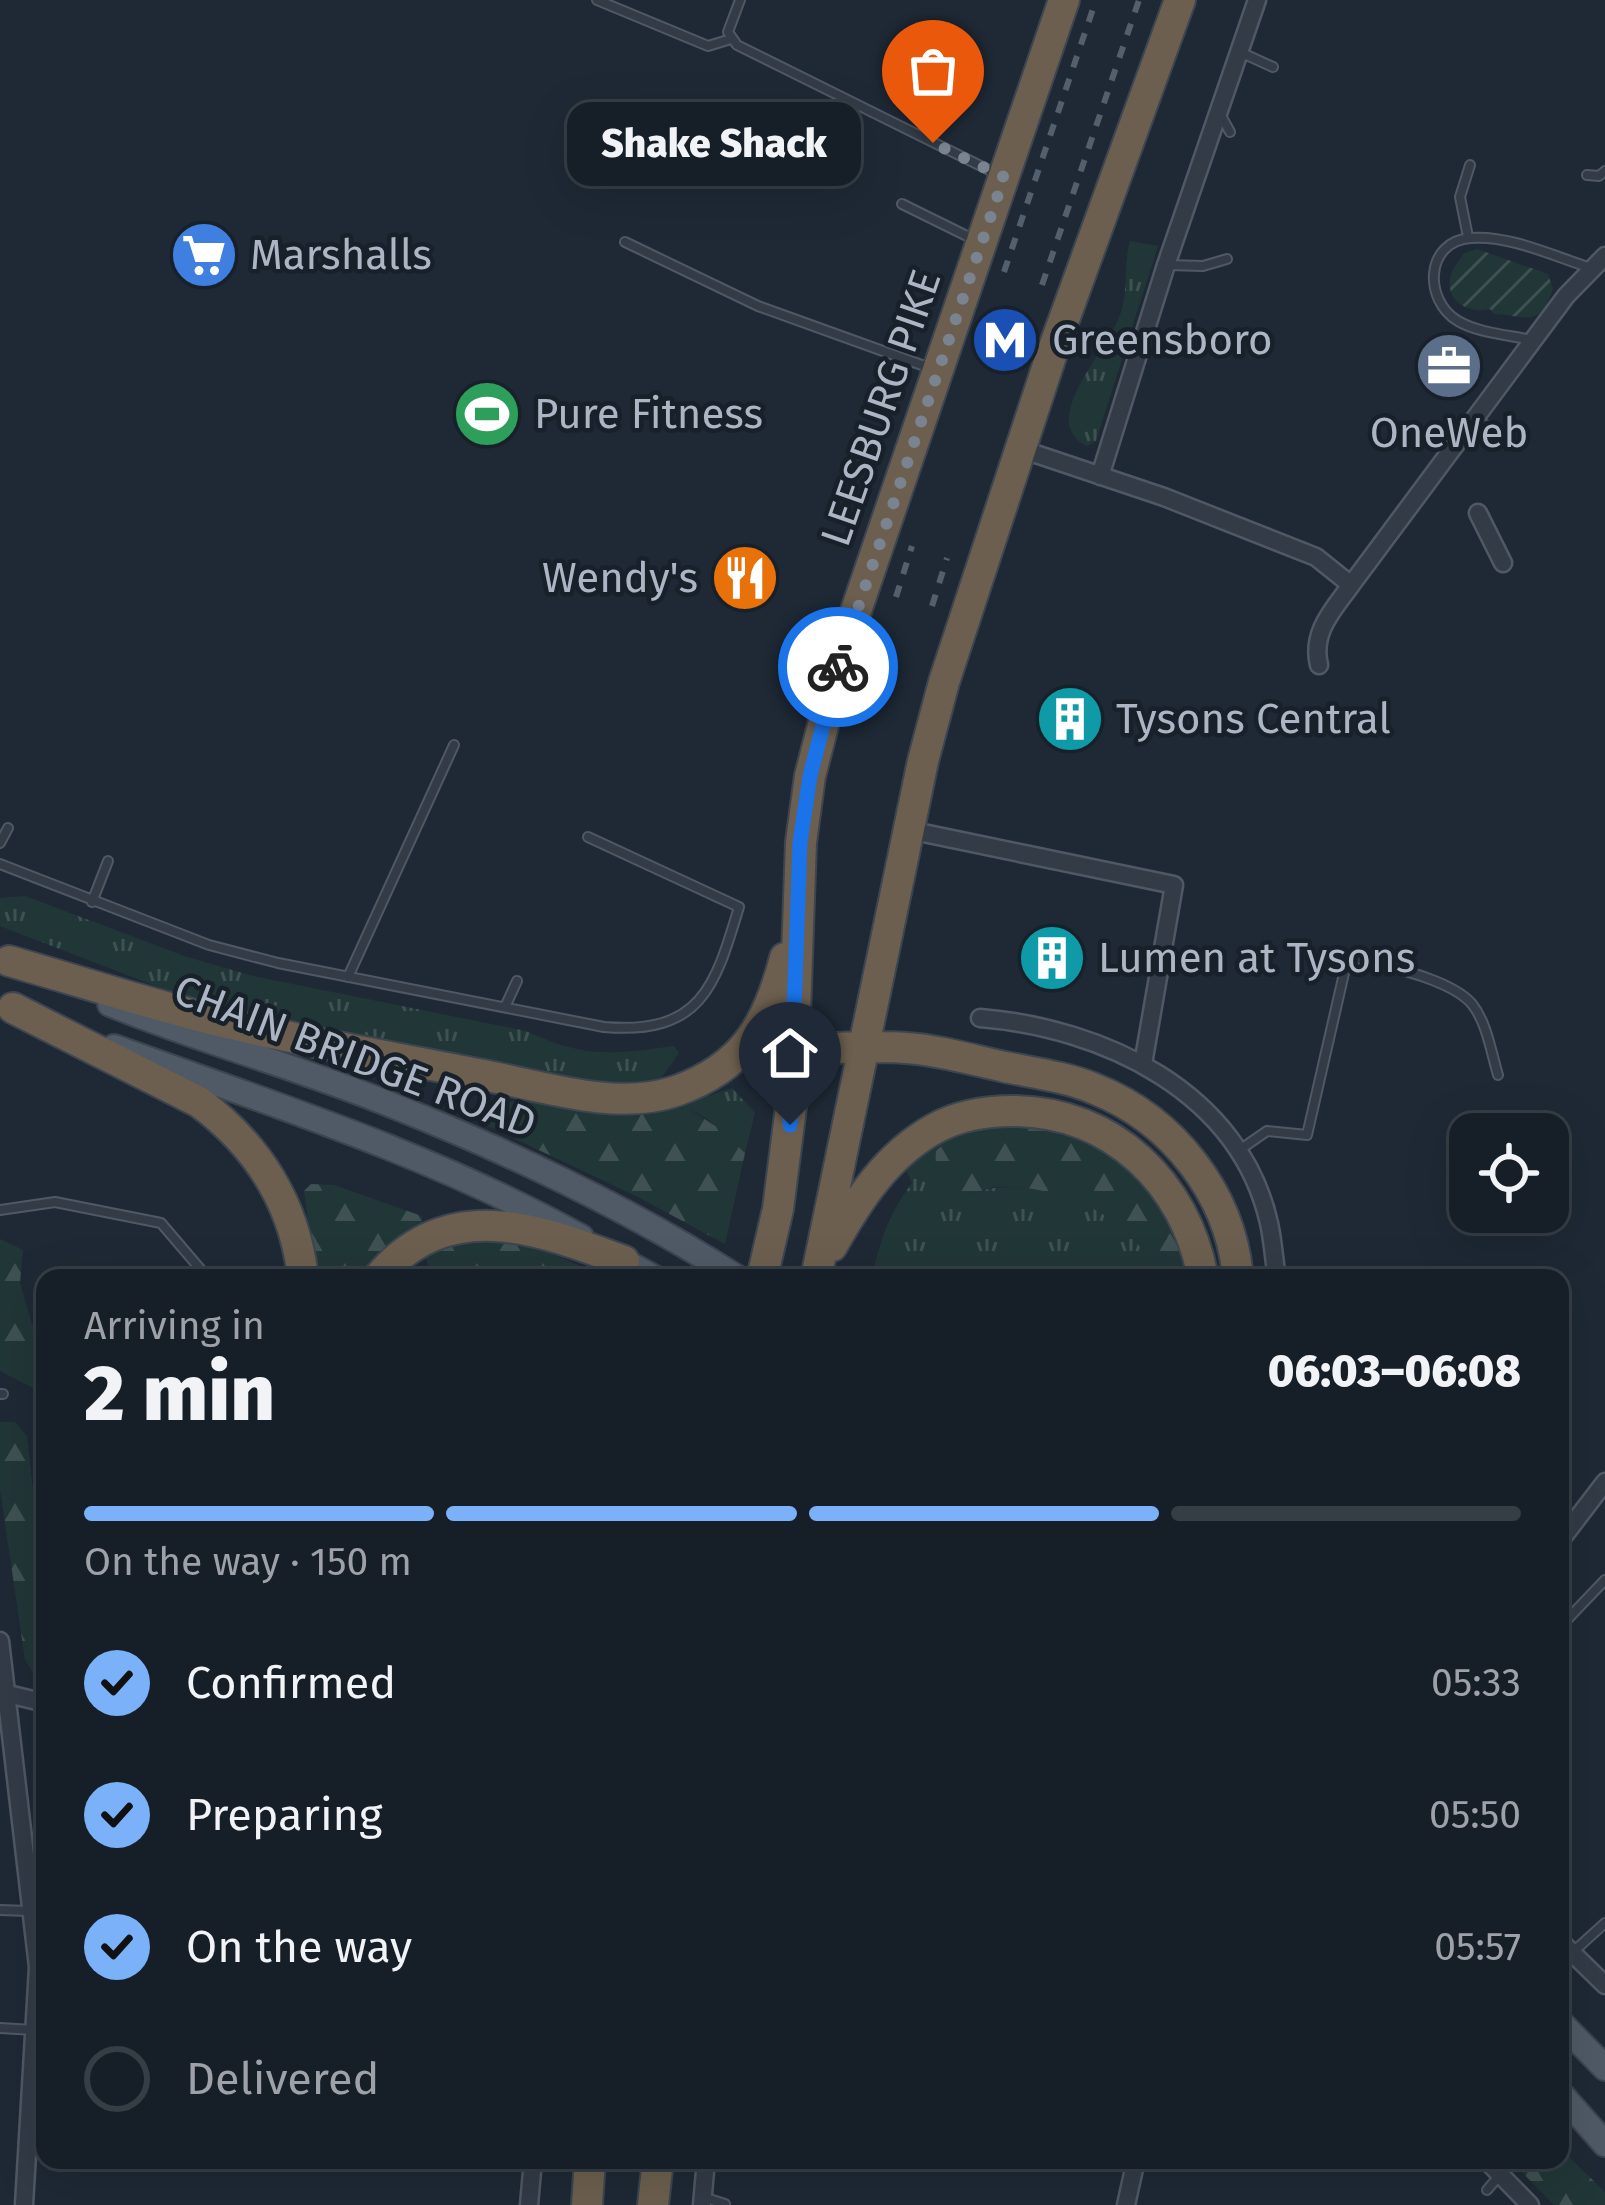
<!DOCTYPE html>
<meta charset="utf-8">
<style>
:root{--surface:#161f28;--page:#232c34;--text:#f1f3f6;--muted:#9ea2a8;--line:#353d45;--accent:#7bb1f8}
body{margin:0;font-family:"Fira Sans",sans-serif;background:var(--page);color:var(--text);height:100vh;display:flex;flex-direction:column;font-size:45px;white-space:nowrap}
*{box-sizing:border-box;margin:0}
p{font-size:39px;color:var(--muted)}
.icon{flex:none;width:66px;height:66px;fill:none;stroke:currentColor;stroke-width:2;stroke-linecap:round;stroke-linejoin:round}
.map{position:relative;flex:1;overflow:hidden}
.details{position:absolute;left:36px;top:1269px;width:1533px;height:900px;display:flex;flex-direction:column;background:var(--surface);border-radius:24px;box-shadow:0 12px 48px #0002,0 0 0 3px var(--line)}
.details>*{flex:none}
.controls{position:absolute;left:1449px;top:1113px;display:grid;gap:24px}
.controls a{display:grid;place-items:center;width:120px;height:120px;border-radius:24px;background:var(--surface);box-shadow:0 12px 48px #0002,0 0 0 3px var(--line);font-size:60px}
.pin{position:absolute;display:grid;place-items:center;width:102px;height:102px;color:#fff;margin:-123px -51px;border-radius:50% 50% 50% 0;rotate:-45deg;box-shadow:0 0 12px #0007}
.pin .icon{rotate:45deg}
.courier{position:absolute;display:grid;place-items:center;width:120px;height:120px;margin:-60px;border:9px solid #1a73e8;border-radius:50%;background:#fff;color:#222;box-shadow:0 3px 15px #0007}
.bubble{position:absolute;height:84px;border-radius:24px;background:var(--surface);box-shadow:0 12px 48px #0002,0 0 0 3px var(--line);font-size:39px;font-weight:800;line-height:84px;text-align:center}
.head em{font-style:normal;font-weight:800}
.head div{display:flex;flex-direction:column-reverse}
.head{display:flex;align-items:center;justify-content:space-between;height:204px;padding:0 48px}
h1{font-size:78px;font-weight:800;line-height:90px}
.bar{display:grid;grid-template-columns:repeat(4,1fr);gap:18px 12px;align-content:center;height:144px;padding:0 48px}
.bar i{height:15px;border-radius:9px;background:var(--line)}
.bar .selected{background:var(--accent)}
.bar p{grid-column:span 4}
ol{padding:0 48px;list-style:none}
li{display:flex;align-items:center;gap:36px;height:132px}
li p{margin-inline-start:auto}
li .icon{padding:12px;border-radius:50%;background:var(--accent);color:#111;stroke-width:4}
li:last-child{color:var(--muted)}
li i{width:66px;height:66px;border:6px solid var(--line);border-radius:50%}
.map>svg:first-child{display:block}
.grass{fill:url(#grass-tufts)}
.forest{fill:url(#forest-firs)}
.garden{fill:url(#garden-furrows)}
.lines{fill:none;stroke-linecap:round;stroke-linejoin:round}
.lane-casing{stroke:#4f5864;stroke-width:12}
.street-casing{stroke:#4f5864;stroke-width:21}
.primary-casing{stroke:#3b444f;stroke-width:28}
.highway-casing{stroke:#3c4550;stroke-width:34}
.lane{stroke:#323b46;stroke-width:8}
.street{stroke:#323b46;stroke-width:16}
.primary{stroke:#4f5a66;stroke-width:24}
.highway{stroke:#6c5f4f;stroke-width:30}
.rail{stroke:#535f6d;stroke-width:6;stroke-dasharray:12 12;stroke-linecap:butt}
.done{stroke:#7a8491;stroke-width:12;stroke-dasharray:0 21.6}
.route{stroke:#1a73e8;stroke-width:15}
.labels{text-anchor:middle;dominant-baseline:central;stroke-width:9;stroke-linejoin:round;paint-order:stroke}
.poi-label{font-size:42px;fill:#abb5c3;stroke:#18202a;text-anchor:start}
.street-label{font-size:42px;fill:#abb5c3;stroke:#18202a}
</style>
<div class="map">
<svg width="1605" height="2205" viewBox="0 0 1605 2205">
<defs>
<pattern id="grass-tufts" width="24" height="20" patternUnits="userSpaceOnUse" patternTransform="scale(3)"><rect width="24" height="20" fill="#213637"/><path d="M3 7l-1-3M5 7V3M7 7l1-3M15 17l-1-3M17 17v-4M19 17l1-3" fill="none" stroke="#3f5152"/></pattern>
<pattern id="forest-firs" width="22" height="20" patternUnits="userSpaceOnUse" patternTransform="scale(3)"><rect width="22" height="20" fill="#213637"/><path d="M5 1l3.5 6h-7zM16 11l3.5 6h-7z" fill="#3f5152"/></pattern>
<pattern id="garden-furrows" width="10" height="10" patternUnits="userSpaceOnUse" patternTransform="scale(3)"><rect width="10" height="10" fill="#213637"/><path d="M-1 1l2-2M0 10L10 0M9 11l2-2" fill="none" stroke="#3f5152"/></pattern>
</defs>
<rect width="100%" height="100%" fill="#1e2935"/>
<path class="grass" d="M 1130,241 L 1158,246 L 1096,441 L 1087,446 C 1036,422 1108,350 1120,315 C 1129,290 1123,265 1130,241 Z
M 25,896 L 187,957 L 253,976 L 526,1031 C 584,1058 612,1055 674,1046 L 679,1053 L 659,1081 L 601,1084 L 204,1001 L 161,988 L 0,926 L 0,898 Z
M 732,1088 L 755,1113 L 745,1153 C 726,1135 704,1111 678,1106 Z
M 959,1130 L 937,1176 C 942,1184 947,1193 957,1195 C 969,1198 982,1189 994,1188 C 1052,1181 1141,1217 1155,1278 L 872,1278 C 880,1241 889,1213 912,1183 L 903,1164 Z"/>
<path class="forest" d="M 526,1099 L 638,1112 L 686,1107 L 720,1129 L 745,1153 L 725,1244 L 638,1197 L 488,1126 L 488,1111 L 495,1105 Z
M 971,1126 L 1051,1126 L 1102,1143 L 1166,1198 L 1193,1278 L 1155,1278 C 1141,1217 1054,1183 995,1187 C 980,1189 965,1201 950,1193 C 935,1184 935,1166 936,1151 L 959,1130 Z
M 311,1184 L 334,1185 L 422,1216 L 422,1224 L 377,1261 L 363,1278 L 316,1278 L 304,1191 Z
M 0,1239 L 23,1250 L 20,1283 L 32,1324 L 45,1345 L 45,1394 L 0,1371 Z
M 465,1239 L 525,1243 L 610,1278 L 422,1278 L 428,1264 L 424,1253 Z
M 0,1422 L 15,1422 L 27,1436 L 45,1602 L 45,1684 L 38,1680 L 25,1660 L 0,1489 Z
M 1560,2148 L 1605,2192 L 1605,2205 L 1554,2205 L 1510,2160 L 1560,2160 Z"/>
<path class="garden" d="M 1477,249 L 1548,274 L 1553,289 C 1539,330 1525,315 1494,314 L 1490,309 C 1470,314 1446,303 1450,278 C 1452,268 1460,260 1464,253 Z"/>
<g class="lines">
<g class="lane-casing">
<path id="lane" d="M 597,0 L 708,46 L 731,39
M 740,0 L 728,32 L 737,45 L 997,174
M 1240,52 L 1273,67
M 1219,112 L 1230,132
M 1587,175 L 1599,176 L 1605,171
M 902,204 L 975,240
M 1468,237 L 1460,197 L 1470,165
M 625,242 L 758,306 L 930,368
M 1168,265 L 1203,266 L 1227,259
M 1531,340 C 1509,335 1478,333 1458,321 C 1423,300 1425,241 1471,238 C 1510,235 1553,256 1591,268
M 1476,421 L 1504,433
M 0,843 L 8,828
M 0,864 L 209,945 L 278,963 L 604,1027 C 701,1035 715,987 739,907 L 588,837
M 92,902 L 108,861
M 348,977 L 454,745
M 505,1007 L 517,981
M 1238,1151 L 1267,1131 L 1307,1135 L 1348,956 C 1381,965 1450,978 1472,1004 C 1487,1023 1491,1052 1498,1075
M 0,1210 L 55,1202 L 161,1223 L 202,1271
M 0,1394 L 3,1394
M 1560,1627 L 1605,1580
M 1560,1657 L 1565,1662
M 0,1910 L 28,1911
M 1573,1952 L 1605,1923
M 0,2028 L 34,2030
M 479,2163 L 481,2160
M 1487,2190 L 1499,2176
M 703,2197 L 725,2204"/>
</g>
<g class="street-casing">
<path id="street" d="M 1021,449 L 1164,497 L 1316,557 L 1351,585 L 1566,296 L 1605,256
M 1100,476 L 1166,265 L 1257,0
M 1478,513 L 1503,563
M 1319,665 C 1311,632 1333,610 1351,585
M 909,830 L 1174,885 L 1143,1064
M 980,1018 C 1103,1028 1239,1091 1269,1223 C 1273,1241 1274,1260 1277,1278
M 1560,1541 L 1605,1482
M 0,1641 L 38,1967 L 24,2205
M 0,1692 L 45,1703
M 1560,1941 L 1605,1985
M 1486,2160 L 1530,2205
M 529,2205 L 533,2160
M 702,2205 L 706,2160
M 1126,2205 L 1136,2160"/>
</g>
<g class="primary-casing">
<path id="primary" d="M 110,1004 C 203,1042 301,1068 394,1106 C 512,1153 631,1210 738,1278
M 114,1047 C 272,1104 433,1155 581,1237
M 611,1254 L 655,1278
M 1560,2022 L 1605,2068
M 1560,2093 L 1605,2144"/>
</g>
<g class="highway-casing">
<path id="highway" d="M 9,961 C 79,981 149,1004 219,1021 C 305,1042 392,1057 478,1074 C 539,1085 615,1112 676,1091 C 744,1067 768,1024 785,958
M 13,1008 L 199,1102 C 257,1145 295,1204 303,1278
M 795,1049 C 831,1049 869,1045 906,1048 C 939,1050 973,1060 1005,1067 C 1035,1073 1067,1077 1095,1089 C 1173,1120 1231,1194 1238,1278
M 832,1246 C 858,1200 886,1156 934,1129 C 957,1116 987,1111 1014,1111 C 1113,1112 1186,1183 1203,1278
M 378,1278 C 448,1194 538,1229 624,1261
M 762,1278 L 778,1209 L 792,1099 L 801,842 L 810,776 L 842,652 L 1064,0
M 816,1278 L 923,761 L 944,682 L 1053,350 L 1180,0
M 587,2205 L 590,2160
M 653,2205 L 658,2160"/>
</g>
<use href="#lane" class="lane"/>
<use href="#street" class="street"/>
<use href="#primary" class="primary"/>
<use href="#highway" class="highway"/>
<path class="rail" d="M 1004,272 L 1096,0
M 1042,285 L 1139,0
M 896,597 L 912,546
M 932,606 L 947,558"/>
</g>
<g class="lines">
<path class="done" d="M 838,667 L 1004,177 L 933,143"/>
<path class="route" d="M 790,1125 L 800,842 L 810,776 L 838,667"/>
</g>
<defs>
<g id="supermarket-disc" transform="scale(3.45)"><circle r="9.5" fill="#3f7fe0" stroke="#18202a"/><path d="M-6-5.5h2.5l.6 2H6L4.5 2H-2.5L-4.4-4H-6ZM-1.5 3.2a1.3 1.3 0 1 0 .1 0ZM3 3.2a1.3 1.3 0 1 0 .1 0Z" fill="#fff"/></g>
<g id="metro-disc" transform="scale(3.45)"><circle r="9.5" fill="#1a4fb4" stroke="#18202a"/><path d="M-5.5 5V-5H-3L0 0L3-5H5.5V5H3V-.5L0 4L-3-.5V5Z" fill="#fff"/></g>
<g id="office-disc" transform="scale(3.45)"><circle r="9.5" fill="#5c6f8a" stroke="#18202a"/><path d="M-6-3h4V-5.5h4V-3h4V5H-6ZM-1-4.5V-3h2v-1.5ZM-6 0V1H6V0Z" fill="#fff"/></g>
<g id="stadium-disc" transform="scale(3.45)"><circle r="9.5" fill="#2e9e5b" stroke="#18202a"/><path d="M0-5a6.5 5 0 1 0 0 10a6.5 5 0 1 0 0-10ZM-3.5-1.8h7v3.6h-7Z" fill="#fff"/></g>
<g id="restaurant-disc" transform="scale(3.45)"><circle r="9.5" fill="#e8710a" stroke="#18202a"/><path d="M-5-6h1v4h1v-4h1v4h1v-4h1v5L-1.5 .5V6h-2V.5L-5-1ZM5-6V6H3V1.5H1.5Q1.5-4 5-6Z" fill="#fff"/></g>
<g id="building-disc" transform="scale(3.45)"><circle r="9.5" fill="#0f9aa8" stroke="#18202a"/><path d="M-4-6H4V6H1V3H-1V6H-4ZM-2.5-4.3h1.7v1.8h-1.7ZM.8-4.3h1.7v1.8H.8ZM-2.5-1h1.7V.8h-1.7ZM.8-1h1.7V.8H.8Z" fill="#fff"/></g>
</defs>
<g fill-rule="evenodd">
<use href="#supermarket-disc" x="204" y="255"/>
<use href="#metro-disc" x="1005" y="340"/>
<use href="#office-disc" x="1449" y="366"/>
<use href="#stadium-disc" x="487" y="414"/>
<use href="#restaurant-disc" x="745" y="578"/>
<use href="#building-disc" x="1070" y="719"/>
<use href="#building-disc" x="1052" y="958"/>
</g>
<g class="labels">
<g class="poi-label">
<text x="250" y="255">Marshalls</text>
<text x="1052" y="340">Greensboro</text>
<text x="534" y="414">Pure Fitness</text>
<text x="1449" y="433" text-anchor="middle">OneWeb</text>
<text x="698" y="578" text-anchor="end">Wendy's</text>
<text x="1116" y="719">Tysons Central</text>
<text x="1098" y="958">Lumen at Tysons</text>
</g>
<g class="street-label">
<text transform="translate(881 408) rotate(-71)">LEESBURG PIKE</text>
<text transform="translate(355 1057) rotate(21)">CHAIN BRIDGE ROAD</text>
</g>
</g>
</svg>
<div class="controls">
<a><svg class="icon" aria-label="locate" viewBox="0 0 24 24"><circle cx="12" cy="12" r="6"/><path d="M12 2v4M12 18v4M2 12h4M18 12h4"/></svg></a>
</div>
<div class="pin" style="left:933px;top:143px;background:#ea580c"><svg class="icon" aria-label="bag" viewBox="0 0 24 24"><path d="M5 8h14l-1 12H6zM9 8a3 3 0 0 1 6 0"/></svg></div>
<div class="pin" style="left:790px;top:1125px;background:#1f2937"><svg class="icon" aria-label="home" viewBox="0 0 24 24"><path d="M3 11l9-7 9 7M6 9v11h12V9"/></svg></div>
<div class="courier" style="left:838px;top:667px"><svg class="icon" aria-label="bike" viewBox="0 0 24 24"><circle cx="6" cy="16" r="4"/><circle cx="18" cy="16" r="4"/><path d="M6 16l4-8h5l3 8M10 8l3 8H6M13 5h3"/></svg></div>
<div class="bubble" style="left:567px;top:102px;width:294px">Shake Shack</div>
<section class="details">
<div class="head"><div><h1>2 min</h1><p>Arriving in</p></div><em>06:03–06:08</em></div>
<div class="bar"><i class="selected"></i><i class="selected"></i><i class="selected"></i><i></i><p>On the way · 150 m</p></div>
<ol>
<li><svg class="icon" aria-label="check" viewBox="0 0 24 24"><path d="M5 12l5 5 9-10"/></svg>Confirmed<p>05:33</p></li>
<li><svg class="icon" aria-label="check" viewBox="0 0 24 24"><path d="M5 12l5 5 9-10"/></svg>Preparing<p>05:50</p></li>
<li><svg class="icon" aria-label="check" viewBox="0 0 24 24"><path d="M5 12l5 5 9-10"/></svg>On the way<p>05:57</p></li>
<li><i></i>Delivered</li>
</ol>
</section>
</div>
